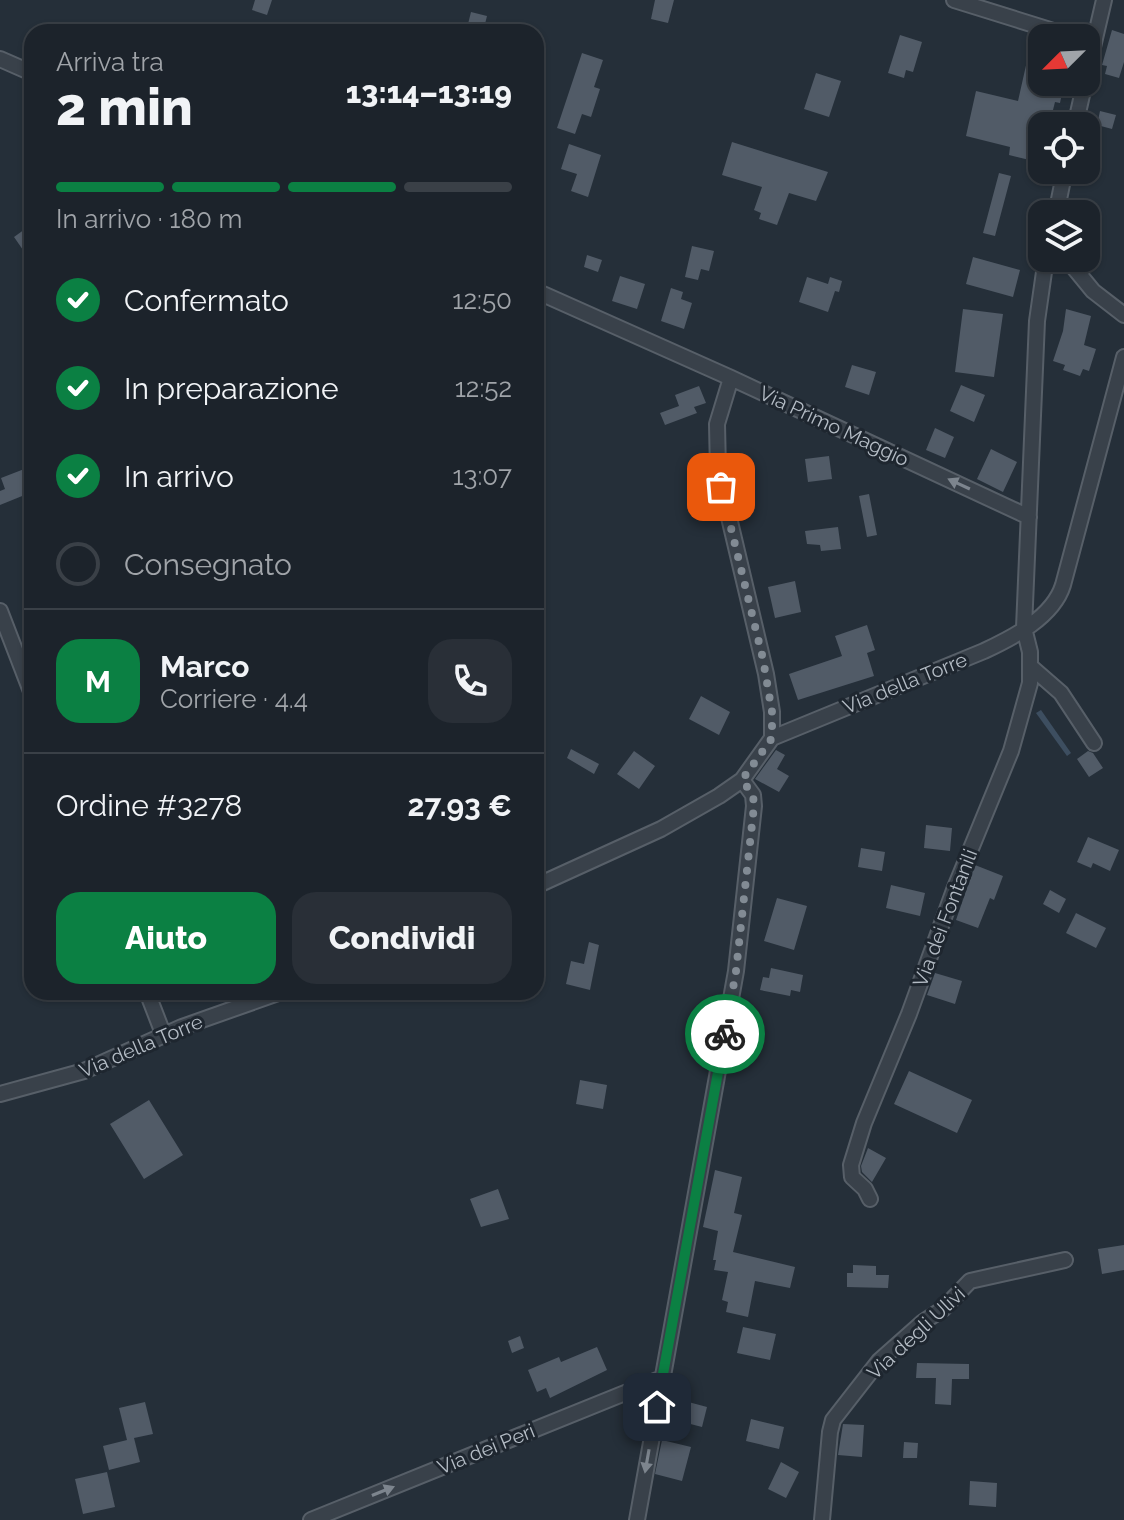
<!DOCTYPE html>
<html lang="it">
<meta charset="utf-8">
<style>
:root{--surface:#1c232b;--page:#292f37;--text:#f1f3f6;--muted:#a0a4a9;--line:#3a4047;--accent:#0b8043}
body{margin:0;font-family:Raleway,sans-serif;background:var(--page);color:var(--text);height:100vh;display:flex;flex-direction:column;font-size:30px;white-space:nowrap}
*{box-sizing:border-box;margin:0}
p{font-size:26px;color:var(--muted)}
.icon{flex:none;width:44px;height:44px;fill:none;stroke:currentColor;stroke-width:2;stroke-linecap:round;stroke-linejoin:round}
.map{position:relative;flex:1;overflow:hidden}
.sheet{position:absolute;left:24px;top:24px;width:520px;height:976px;display:flex;flex-direction:column;background:var(--surface);border-radius:24px;box-shadow:0 2px 6px #0004,0 0 0 2px var(--line)}
.sheet>*{flex:none}
.needle{width:52px;rotate:246deg}
.tools{position:absolute;left:1028px;top:24px;display:grid;gap:16px}
.tools a{display:grid;place-items:center;width:72px;height:72px;border-radius:16px;background:var(--surface);box-shadow:0 2px 6px #0004,0 0 0 2px var(--line);font-size:40px}
.pin{position:absolute;display:grid;place-items:center;width:68px;height:68px;color:#fff;margin:-34px;border-radius:16px;box-shadow:0 4px 12px #0006}
.courier{position:absolute;display:grid;place-items:center;width:80px;height:80px;margin:-40px;border:6px solid #0b8043;border-radius:50%;background:#fff;color:#222;box-shadow:0 2px 10px #0007}
.headline em{font-style:normal;font-weight:800}
.headline div{display:flex;flex-direction:column-reverse}
.headline{display:flex;align-items:center;justify-content:space-between;height:136px;padding:0 32px}
h1{font-size:52px;font-weight:800;line-height:60px}
.bar{display:grid;grid-template-columns:repeat(4,1fr);gap:12px 8px;align-content:center;height:96px;padding:0 32px}
.bar i{height:10px;border-radius:6px;background:var(--line)}
.bar .selected{background:var(--accent)}
.bar p{grid-column:span 4}
.line{display:flex;align-items:center;gap:20px;padding:0 32px;border-top:2px solid var(--line)}
.line div{flex:1}
.round{display:grid;place-items:center;flex:none;width:84px;height:84px;border-radius:24px;background:var(--page)}
ol{padding:0 32px;list-style:none}
li{display:flex;align-items:center;gap:24px;height:88px}
li p{margin-inline-start:auto}
li .icon{padding:8px;border-radius:50%;background:var(--accent);color:#fff;stroke-width:4}
li:last-child{color:var(--muted)}
li i{width:44px;height:44px;border:4px solid var(--line);border-radius:50%}
.cta{display:flex;gap:16px;margin-top:auto;padding:16px 32px}
.cta a{flex:1;height:92px;border-radius:24px;background:var(--accent);color:#fff;font-size:32px;font-weight:800;line-height:92px;text-align:center}
.cta a+a{background:var(--page);color:var(--text)}
.map>svg:first-child{display:block}
.water{fill:#3d4e60}
.building{fill:#515b67}
.lines{fill:none;stroke-linecap:round;stroke-linejoin:round}
.minor-casing{stroke:#575f68;stroke-width:18}
.minor{stroke:#39414a;stroke-width:14}
.oneway{fill:#7d858e}
.done{stroke:#828b94;stroke-width:8;stroke-dasharray:0 14.4}
.route{stroke:#0b8043;stroke-width:10}
.labels{text-anchor:middle;dominant-baseline:central;stroke-width:6;stroke-linejoin:round;paint-order:stroke}
.street-label{font-size:20px;fill:#b4bcc5;stroke:#1e262f}
</style>
<div class="map">
<svg width="1124" height="1520" viewBox="0 0 1124 1520">
<rect width="100%" height="100%" fill="#252f39"/>
<path class="water" d="M 1041,710 L 1071,753 L 1067,756 L 1036,713 Z"/>
<path class="building" d="M 255,0 L 272,0 L 267,15 L 252,10 Z
M 655,0 L 674,0 L 668,23 L 651,19 Z
M 471,12 L 487,16 L 483,32 L 466,32 Z
M 1112,30 L 1124,34 L 1124,62 L 1119,78 L 1105,74 L 1107,66 L 1102,65 Z
M 900,35 L 922,42 L 913,72 L 906,70 L 904,78 L 888,73 Z
M 1029,52 L 1042,55 L 1042,82 L 1064,84 L 1060,103 L 1055,102 L 1049,126 L 1042,126 L 1042,163 L 1009,155 L 1010,147 L 966,136 L 976,91 L 1018,101 Z
M 582,53 L 603,60 L 594,87 L 600,89 L 591,117 L 582,114 L 575,134 L 557,128 Z
M 816,73 L 841,81 L 829,117 L 804,109 Z
M 1100,111 L 1116,115 L 1112,129 L 1097,125 Z
M 732,142 L 828,172 L 816,201 L 789,193 L 777,225 L 759,219 L 761,213 L 754,210 L 762,187 L 722,175 Z
M 569,144 L 601,155 L 588,197 L 571,191 L 577,174 L 561,169 Z
M 999,173 L 1011,176 L 995,236 L 983,233 Z
M 32,224 L 32,263 L 14,237 Z
M 692,246 L 714,251 L 709,271 L 701,269 L 698,280 L 685,277 Z
M 587,255 L 602,260 L 598,272 L 584,267 Z
M 973,257 L 1020,270 L 1013,297 L 966,284 Z
M 620,276 L 645,284 L 637,309 L 612,301 Z
M 807,277 L 828,284 L 830,277 L 842,281 L 839,292 L 835,291 L 828,312 L 799,302 Z
M 671,288 L 683,292 L 681,299 L 692,303 L 684,329 L 661,321 Z
M 963,309 L 1003,314 L 994,377 L 955,372 Z
M 1066,309 L 1091,316 L 1084,345 L 1096,349 L 1089,371 L 1083,369 L 1080,376 L 1063,370 L 1065,365 L 1053,361 L 1063,331 Z
M 852,365 L 876,372 L 869,395 L 845,387 Z
M 961,385 L 985,395 L 974,422 L 950,411 Z
M 699,386 L 706,403 L 694,407 L 697,413 L 665,425 L 660,413 L 679,406 L 675,395 Z
M 935,428 L 954,437 L 945,458 L 926,450 Z
M 991,449 L 1017,462 L 1003,492 L 977,479 Z
M 829,456 L 832,479 L 808,482 L 805,459 Z
M 32,466 L 32,492 L 0,505 L 0,491 L 5,489 L 1,478 Z
M 869,494 L 877,535 L 867,537 L 859,496 Z
M 838,527 L 841,549 L 821,551 L 820,545 L 807,544 L 805,531 Z
M 795,581 L 801,612 L 775,618 L 768,587 Z
M 867,625 L 875,650 L 867,653 L 874,676 L 798,700 L 789,674 L 842,656 L 835,636 Z
M 701,696 L 730,712 L 719,735 L 689,719 Z
M 571,749 L 599,764 L 594,774 L 567,758 Z
M 776,750 L 785,755 L 777,769 L 789,776 L 779,792 L 755,779 Z
M 634,751 L 655,766 L 639,789 L 617,774 Z
M 1088,751 L 1093,753 L 1103,768 L 1089,777 L 1077,759 Z
M 926,825 L 952,828 L 950,851 L 924,848 Z
M 1088,837 L 1119,850 L 1110,871 L 1093,863 L 1091,868 L 1077,862 Z
M 861,848 L 885,852 L 882,871 L 858,867 Z
M 975,865 L 1003,876 L 994,900 L 990,898 L 978,928 L 956,920 Z
M 891,885 L 925,893 L 920,916 L 886,908 Z
M 1050,890 L 1066,899 L 1059,913 L 1043,904 Z
M 777,898 L 807,906 L 794,950 L 764,941 Z
M 1076,913 L 1106,928 L 1096,948 L 1066,933 Z
M 589,942 L 599,945 L 590,990 L 566,984 L 571,961 L 584,964 Z
M 771,968 L 803,975 L 800,992 L 791,990 L 790,996 L 760,990 L 763,977 L 769,978 Z
M 935,973 L 962,981 L 955,1004 L 927,995 Z
M 909,1071 L 972,1100 L 957,1133 L 894,1104 Z
M 580,1080 L 607,1085 L 603,1109 L 576,1104 Z
M 149,1100 L 183,1155 L 144,1179 L 110,1124 Z
M 868,1148 L 886,1158 L 872,1182 L 862,1172 L 861,1166 Z
M 715,1170 L 742,1177 L 734,1213 L 742,1215 L 733,1252 L 795,1267 L 790,1288 L 755,1281 L 748,1317 L 726,1312 L 728,1302 L 722,1300 L 728,1272 L 714,1270 L 716,1260 L 713,1260 L 718,1231 L 703,1227 Z
M 498,1189 L 509,1219 L 481,1227 L 470,1199 Z
M 1124,1245 L 1124,1270 L 1102,1274 L 1098,1249 Z
M 853,1265 L 876,1266 L 876,1275 L 889,1275 L 888,1288 L 847,1287 L 847,1273 L 853,1273 Z
M 743,1327 L 776,1334 L 770,1360 L 737,1353 Z
M 520,1336 L 524,1348 L 512,1353 L 508,1341 Z
M 597,1347 L 607,1370 L 550,1398 L 546,1388 L 537,1392 L 528,1370 L 559,1357 L 561,1362 Z
M 917,1363 L 969,1364 L 969,1379 L 952,1379 L 951,1405 L 935,1404 L 936,1378 L 916,1378 Z
M 681,1400 L 707,1407 L 702,1427 L 675,1420 Z
M 145,1402 L 153,1434 L 134,1438 L 140,1462 L 109,1470 L 103,1446 L 127,1440 L 119,1408 Z
M 751,1419 L 784,1427 L 779,1449 L 746,1441 Z
M 843,1424 L 864,1425 L 862,1457 L 838,1455 Z
M 662,1440 L 691,1447 L 682,1481 L 655,1474 Z
M 904,1442 L 918,1443 L 917,1458 L 903,1458 Z
M 781,1462 L 799,1472 L 786,1498 L 768,1489 Z
M 107,1472 L 115,1507 L 83,1514 L 75,1479 Z
M 970,1481 L 997,1483 L 996,1507 L 969,1505 Z"/>
<g class="lines">
<g class="minor-casing">
<path id="minor" d="M 954,0 L 1076,38
M 0,59 L 32,73
M 1086,77 L 1104,0
M 1075,126 L 1085,82
M 1056,214 L 1065,170
M 1066,258 L 1093,291 L 1124,315
M 536,291 L 731,378 L 1029,517
M 731,378 L 717,424 L 718,471 L 766,674 L 772,712 L 772,738
M 0,611 L 32,694
M 1030,666 L 1061,693 L 1094,743
M 536,886 L 661,829 L 719,796 L 742,780 L 772,738 L 984,651 C 1014,637 1053,617 1063,585 L 1124,357
M 147,992 L 164,1036
M 0,1094 L 84,1071 L 182,1027 L 281,992
M 870,1199 L 865,1189 L 852,1177 L 851,1165 L 864,1123 L 909,1014 L 954,890 L 1011,751 L 1030,683 L 1030,652 L 1024,628 L 1037,321 L 1046,258
M 311,1520 L 662,1378
M 637,1520 L 736,971 L 754,806 L 753,795 L 742,780
M 822,1520 L 830,1432 L 833,1420 L 879,1361 L 923,1322 L 943,1309 L 970,1281 L 1065,1260"/>
</g>
<use href="#minor" class="minor"/>
</g>
<defs><path id="oneway-solid" d="M-6-.8H1V-3.2L6.5 0L1 3.2V.8H-6Z" transform="scale(2)"/></defs>
<g class="oneway">
<use href="#oneway-solid" transform="translate(959 484) rotate(-155)"/>
<use href="#oneway-solid" transform="translate(647 1461) rotate(100)"/>
<use href="#oneway-solid" transform="translate(383 1491) rotate(-22)"/>
</g>
<g class="lines">
<path class="done" d="M 721,487 L 763,659 L 772,712 L 772,738 L 742,780 L 753,795 L 754,806 L 736,971 L 725,1034"/>
<path class="route" d="M 657,1407 L 725,1034"/>
</g>
<g class="labels">
<g class="street-label">
<text transform="translate(834 426) rotate(25)">Via Primo Maggio</text>
<text transform="translate(905 683) rotate(-22)">Via della Torre</text>
<text transform="translate(945 918) rotate(-69)">Via dei Fontanili</text>
<text transform="translate(141 1046) rotate(-23)">Via della Torre</text>
<text transform="translate(916 1333) rotate(-43)">Via degli Ulivi</text>
<text transform="translate(486 1449) rotate(-22)">Via dei Peri</text>
</g>
</g>
</svg>
<div class="tools">
<a><svg class="needle" viewBox="-14 -14 28 28"><path d="M0-13l5 13h-10z" fill="#e53935"/><path d="M0 13l5-13h-10z" fill="#a0a4a9"/></svg></a>
<a><svg class="icon" aria-label="locate" viewBox="0 0 24 24"><circle cx="12" cy="12" r="6"/><path d="M12 2v4M12 18v4M2 12h4M18 12h4"/></svg></a>
<a><svg class="icon" aria-label="layers" viewBox="0 0 24 24"><path d="M12 4l9 5-9 5-9-5zM3 14l9 5 9-5"/></svg></a>
</div>
<div class="pin" style="left:721px;top:487px;background:#ea580c"><svg class="icon" aria-label="bag" viewBox="0 0 24 24"><path d="M5 8h14l-1 12H6zM9 8a3 3 0 0 1 6 0"/></svg></div>
<div class="pin" style="left:657px;top:1407px;background:#1f2937"><svg class="icon" aria-label="home" viewBox="0 0 24 24"><path d="M3 11l9-7 9 7M6 9v11h12V9"/></svg></div>
<div class="courier" style="left:725px;top:1034px"><svg class="icon" aria-label="bike" viewBox="0 0 24 24"><circle cx="6" cy="16" r="4"/><circle cx="18" cy="16" r="4"/><path d="M6 16l4-8h5l3 8M10 8l3 8H6M13 5h3"/></svg></div>
<section class="sheet">
<div class="headline"><div><h1>2 min</h1><p>Arriva tra</p></div><em>13:14–13:19</em></div>
<div class="bar"><i class="selected"></i><i class="selected"></i><i class="selected"></i><i></i><p>In arrivo · 180 m</p></div>
<ol>
<li><svg class="icon" aria-label="check" viewBox="0 0 24 24"><path d="M5 12l5 5 9-10"/></svg>Confermato<p>12:50</p></li>
<li><svg class="icon" aria-label="check" viewBox="0 0 24 24"><path d="M5 12l5 5 9-10"/></svg>In preparazione<p>12:52</p></li>
<li><svg class="icon" aria-label="check" viewBox="0 0 24 24"><path d="M5 12l5 5 9-10"/></svg>In arrivo<p>13:07</p></li>
<li><i></i>Consegnato</li>
</ol>
<div class="line" style="height:144px"><b class="round" style="background:var(--accent);color:#fff">M</b><div><b>Marco</b><p>Corriere · 4.4</p></div><a class="round"><svg class="icon" aria-label="phone" viewBox="0 0 24 24"><path d="M5 4h4l2 5-3 2q2 4 5 5l2-3 5 2v4C11 20 4 13 5 4z"/></svg></a></div>
<div class="line" style="height:104px"><div>Ordine #3278</div><b>27.93 €</b></div>
<div class="cta"><a>Aiuto</a><a>Condividi</a></div>
</section>
</div>
